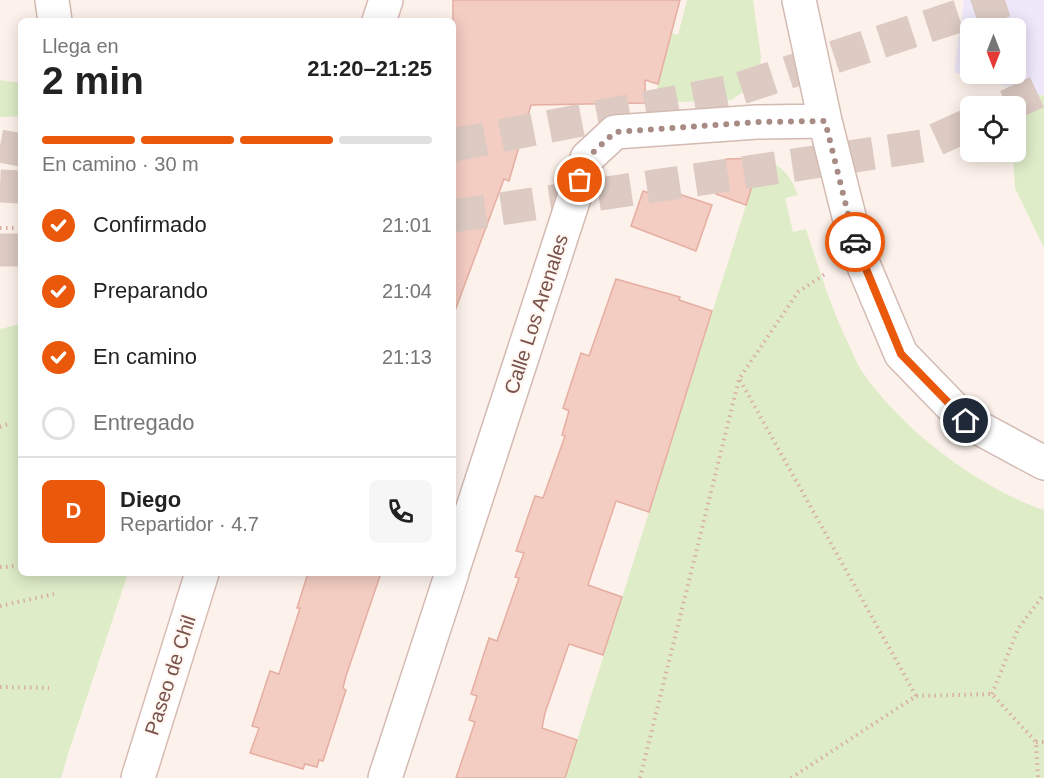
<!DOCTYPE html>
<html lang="es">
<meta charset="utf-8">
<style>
:root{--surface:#fff;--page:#f6f6f6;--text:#222;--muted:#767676;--line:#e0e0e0;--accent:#ea580c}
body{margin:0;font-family:Helvetica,sans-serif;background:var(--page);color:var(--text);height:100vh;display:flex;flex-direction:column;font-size:22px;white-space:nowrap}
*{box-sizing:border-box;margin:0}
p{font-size:20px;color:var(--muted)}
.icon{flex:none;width:33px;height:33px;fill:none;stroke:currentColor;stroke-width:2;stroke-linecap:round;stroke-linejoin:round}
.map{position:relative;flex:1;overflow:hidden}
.side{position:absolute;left:18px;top:18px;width:438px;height:558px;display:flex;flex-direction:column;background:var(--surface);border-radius:9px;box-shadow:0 3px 15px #0003}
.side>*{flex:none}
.needle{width:39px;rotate:180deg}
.buttons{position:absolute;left:960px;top:18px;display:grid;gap:12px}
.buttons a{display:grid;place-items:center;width:66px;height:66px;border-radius:9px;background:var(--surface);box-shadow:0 3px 15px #0003;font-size:30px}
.pin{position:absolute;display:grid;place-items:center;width:51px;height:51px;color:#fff;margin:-26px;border:3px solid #fff;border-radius:50%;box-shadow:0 2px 6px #0007}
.courier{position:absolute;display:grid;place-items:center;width:60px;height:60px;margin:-30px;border:4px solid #ea580c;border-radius:50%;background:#fff;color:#222;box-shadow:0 2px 8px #0007}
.overview em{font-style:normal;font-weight:700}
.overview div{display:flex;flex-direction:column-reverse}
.overview{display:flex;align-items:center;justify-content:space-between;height:102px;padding:0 24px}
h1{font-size:39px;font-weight:700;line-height:45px}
.bar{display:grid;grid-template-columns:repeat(4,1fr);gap:9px 6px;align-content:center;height:72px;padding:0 24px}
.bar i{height:8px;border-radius:4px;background:var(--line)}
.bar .active{background:var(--accent)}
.bar p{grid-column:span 4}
.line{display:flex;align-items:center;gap:15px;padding:0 24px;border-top:2px solid var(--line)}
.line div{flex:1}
.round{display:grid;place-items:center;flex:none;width:63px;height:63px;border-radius:9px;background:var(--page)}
ol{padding:0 24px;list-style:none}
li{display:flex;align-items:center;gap:18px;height:66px}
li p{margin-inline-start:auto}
li .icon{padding:6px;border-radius:50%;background:var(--accent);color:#fff;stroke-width:4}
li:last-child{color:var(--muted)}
li i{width:33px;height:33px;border:3px solid var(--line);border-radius:50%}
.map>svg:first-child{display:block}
.education{fill:#efe7fa;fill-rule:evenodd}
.green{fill:#deecc8}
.building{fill:#f3ccc2;stroke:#e6aea2;stroke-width:1.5}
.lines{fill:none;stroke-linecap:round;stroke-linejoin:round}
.highway-tunnel{stroke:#dccac3;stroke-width:33;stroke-dasharray:33 16;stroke-linecap:butt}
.street-casing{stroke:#d3bab2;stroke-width:36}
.secondary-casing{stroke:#d8bbb2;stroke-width:36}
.path{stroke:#d9aea4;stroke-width:4;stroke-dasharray:1.5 4.5;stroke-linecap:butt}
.street{stroke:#fff;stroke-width:33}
.secondary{stroke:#fff;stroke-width:33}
.done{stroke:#a88b84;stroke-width:6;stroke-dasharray:0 10.8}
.route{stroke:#ea580c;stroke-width:8}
.labels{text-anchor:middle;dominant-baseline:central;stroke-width:4.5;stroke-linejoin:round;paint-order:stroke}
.street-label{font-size:20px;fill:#7a534c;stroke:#fff7f2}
</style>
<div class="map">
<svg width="1044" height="778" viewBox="0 0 1044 778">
<rect width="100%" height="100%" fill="#fdf2eb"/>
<path class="education" d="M 964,0 L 1044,0 L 1044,96 L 954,72 ZM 970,28 L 1016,28 L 1016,74 L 970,74 Z"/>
<path class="green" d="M 687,0 L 753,0 L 761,57 L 760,67 L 742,93 L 731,100 L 653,103 L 672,33 L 678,35 Z
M 0,80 L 21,83 L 21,116 L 0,117 Z
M 1008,86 L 1044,96 L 1044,248 L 1015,188 L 1013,152 L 1016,152 L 1016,106 L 1009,106 Z
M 761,158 C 782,165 790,175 798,195 L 785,198 L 793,232 L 806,229 C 819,269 831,308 849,345 C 853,353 856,362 861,370 C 901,429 977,487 1044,510 L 1044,778 L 565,778 Z
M 21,324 L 21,573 L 128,573 L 67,757 L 61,778 L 0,778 L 0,329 Z"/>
<path class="building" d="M 453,0 L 680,0 L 658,84 L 645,80 L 645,103 L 531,105 L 509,181 L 504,179 L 456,308 L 453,307 Z
M 761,158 L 746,205 L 716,194 L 726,159 Z
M 667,190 L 712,205 L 696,251 L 631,226 L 643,191 L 664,198 Z
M 616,279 L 680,297 L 679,300 L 712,311 L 649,512 L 616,501 L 588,585 L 622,597 L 603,655 L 569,644 L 545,713 L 542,728 L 577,740 L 565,778 L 456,778 L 475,722 L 469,720 L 477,696 L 471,694 L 489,638 L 497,641 L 519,578 L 515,577 L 524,553 L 516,551 L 535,496 L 543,498 L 565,436 L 562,435 L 569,411 L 563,408 L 581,353 L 589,356 Z
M 308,573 L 381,573 L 346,676 L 343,688 L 346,690 L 323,761 L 319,760 L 317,767 L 305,764 L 303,769 L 250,753 L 259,728 L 252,726 L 270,671 L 279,674 L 300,608 L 297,608 Z"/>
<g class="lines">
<path class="highway-tunnel" d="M 1007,106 L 1044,89
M 453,145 L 732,91 L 1007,0
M 0,146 L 21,150
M 0,186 L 21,187
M 453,216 L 922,146 L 970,124
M 0,250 L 21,250"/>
<g class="street-casing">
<path id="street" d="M 52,0 L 55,21
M 799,0 L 825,121 L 858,252 L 901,354 L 966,421 L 1044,463
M 453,569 L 587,158 L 615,132 L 757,122 L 825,121
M 385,778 L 452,573"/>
</g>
<g class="secondary-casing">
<path id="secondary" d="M 379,21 L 386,0
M 138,778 L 202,573"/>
</g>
<path class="path" d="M 0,228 L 21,228
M 740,380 L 916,696
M 0,427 L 11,423
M 0,567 L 21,566
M 0,606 L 54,594
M 0,687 L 49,688
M 992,694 L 1018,629 L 1044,594
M 1036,742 L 1044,742
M 640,778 L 739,379 L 798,292 L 825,274
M 791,778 L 916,696 L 992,694 L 1036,742 L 1038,778"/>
<use href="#street" class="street"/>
<use href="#secondary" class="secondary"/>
</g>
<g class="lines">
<path class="done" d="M 580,180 L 587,158 L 615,132 L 757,122 L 825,121 L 855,242"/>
<path class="route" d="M 855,242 L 901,354 L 966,421"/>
</g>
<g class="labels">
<g class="street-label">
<text transform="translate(536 314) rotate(-72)">Calle Los Arenales</text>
<text transform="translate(170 675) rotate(-72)">Paseo de Chil</text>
</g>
</g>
</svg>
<div class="buttons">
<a><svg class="needle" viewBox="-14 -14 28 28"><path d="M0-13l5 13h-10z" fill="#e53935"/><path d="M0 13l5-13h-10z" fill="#767676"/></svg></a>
<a><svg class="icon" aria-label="locate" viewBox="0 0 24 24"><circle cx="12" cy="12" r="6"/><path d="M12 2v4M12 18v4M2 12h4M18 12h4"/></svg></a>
</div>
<div class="pin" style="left:580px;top:180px;background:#ea580c"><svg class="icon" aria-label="bag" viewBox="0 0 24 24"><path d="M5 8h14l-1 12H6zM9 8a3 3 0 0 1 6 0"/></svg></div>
<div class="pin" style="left:966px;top:421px;background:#1f2937"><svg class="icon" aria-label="home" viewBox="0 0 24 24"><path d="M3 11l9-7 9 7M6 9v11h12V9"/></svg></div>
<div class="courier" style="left:855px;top:242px"><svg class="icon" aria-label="car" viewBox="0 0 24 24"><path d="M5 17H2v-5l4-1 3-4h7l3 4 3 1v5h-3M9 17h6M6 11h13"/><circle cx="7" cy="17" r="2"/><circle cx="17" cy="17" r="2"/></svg></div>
<section class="side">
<div class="overview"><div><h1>2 min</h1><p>Llega en</p></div><em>21:20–21:25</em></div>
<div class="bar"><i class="active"></i><i class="active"></i><i class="active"></i><i></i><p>En camino · 30 m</p></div>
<ol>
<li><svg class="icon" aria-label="check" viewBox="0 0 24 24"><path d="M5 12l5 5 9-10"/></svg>Confirmado<p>21:01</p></li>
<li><svg class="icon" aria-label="check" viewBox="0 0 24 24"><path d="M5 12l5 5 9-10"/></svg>Preparando<p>21:04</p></li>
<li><svg class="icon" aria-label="check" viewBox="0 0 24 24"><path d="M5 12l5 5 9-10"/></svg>En camino<p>21:13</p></li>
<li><i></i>Entregado</li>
</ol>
<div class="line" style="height:108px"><b class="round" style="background:var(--accent);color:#fff">D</b><div><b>Diego</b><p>Repartidor · 4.7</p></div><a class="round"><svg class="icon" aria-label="phone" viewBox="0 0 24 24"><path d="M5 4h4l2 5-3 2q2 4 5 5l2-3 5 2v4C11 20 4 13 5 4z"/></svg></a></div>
</section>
</div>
